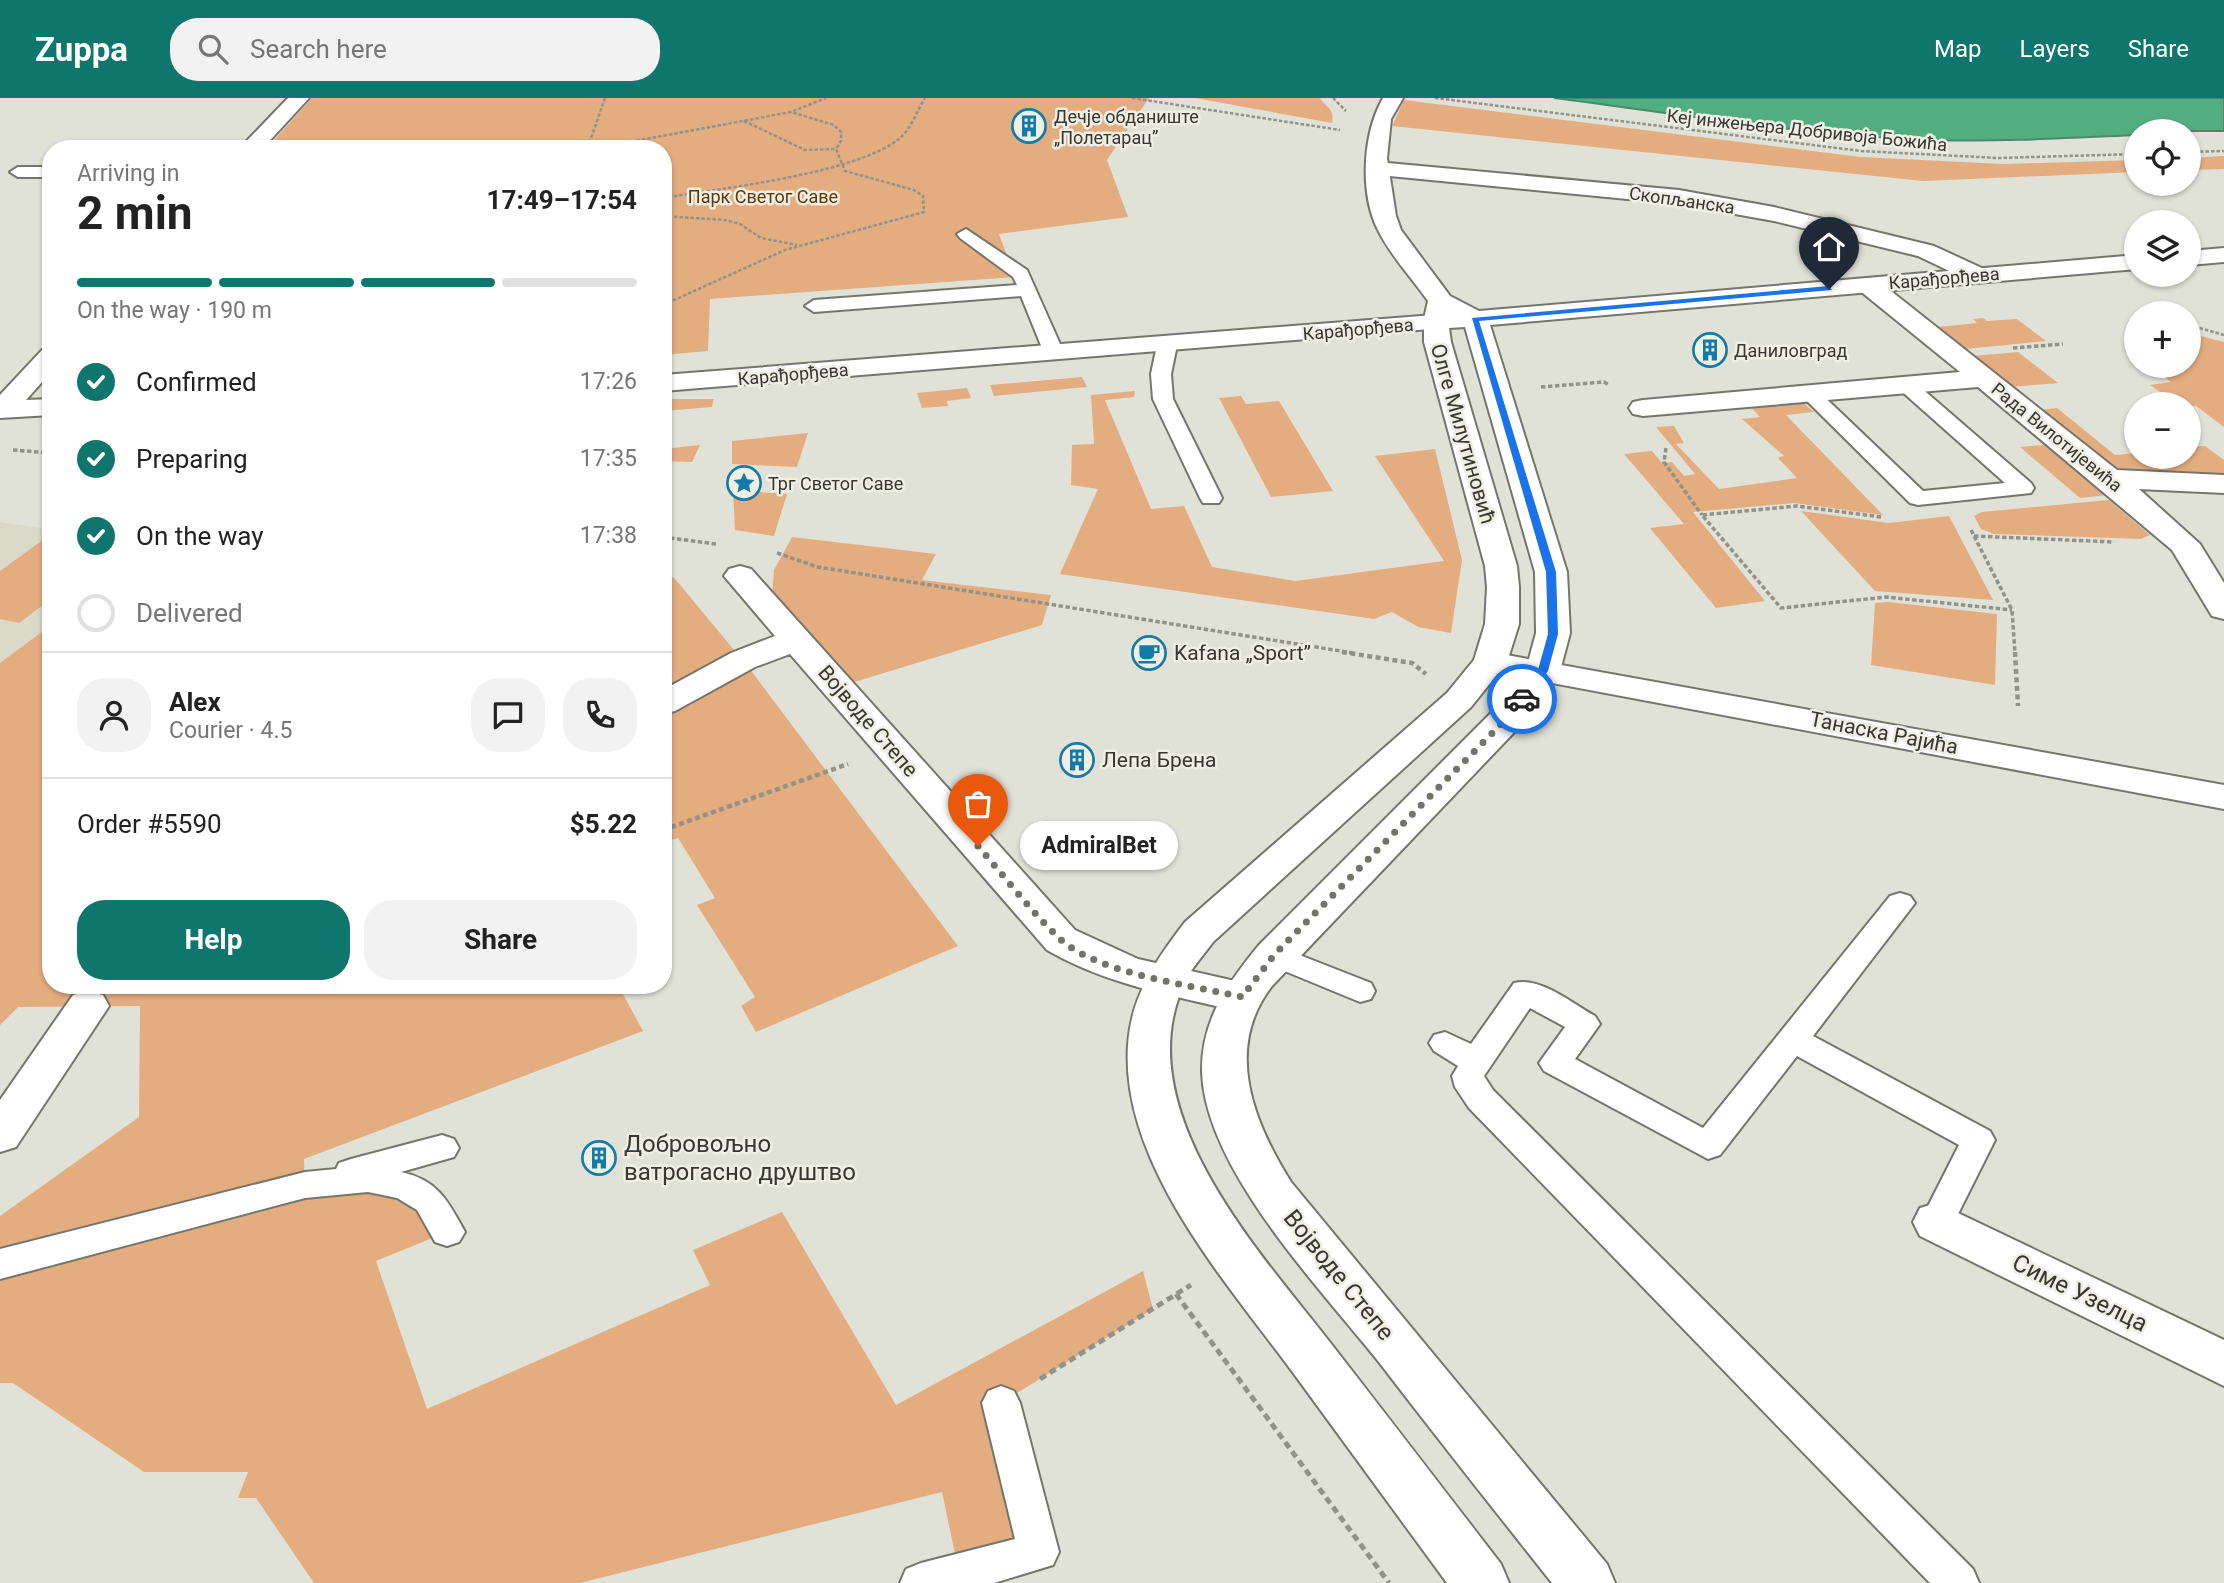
<!DOCTYPE html>
<meta charset="utf-8">
<style>
:root{--surface:#fff;--page:#f2f2f2;--text:#222;--muted:#767676;--line:#e0e0e0;--accent:#0f766e}
body{margin:0;font-family:Roboto,sans-serif;background:var(--page);color:var(--text);height:100vh;display:flex;flex-direction:column;font-size:26px;white-space:nowrap}
*{box-sizing:border-box;margin:0}
p{font-size:23px;color:var(--muted)}
.icon{flex:none;width:38px;height:38px;fill:none;stroke:currentColor;stroke-width:2;stroke-linecap:round;stroke-linejoin:round}
.map{position:relative;flex:1;overflow:hidden}
.sheet{position:absolute;left:42px;top:42px;width:630px;height:854px;display:flex;flex-direction:column;background:var(--surface);border-radius:28px;box-shadow:0 2px 5px #0004}
.sheet>*{flex:none}
.fabs{position:absolute;left:2124px;top:21px;display:grid;gap:14px}
.fabs a{display:grid;place-items:center;width:77px;height:77px;border-radius:50%;background:var(--surface);box-shadow:0 2px 5px #0004;font-size:35px}
.pin{position:absolute;display:grid;place-items:center;width:60px;height:60px;color:#fff;margin:-72px -30px;border-radius:50% 50% 50% 0;rotate:-45deg;box-shadow:0 0 7px #0007}
.pin .icon{rotate:45deg}
.courier{position:absolute;display:grid;place-items:center;width:70px;height:70px;margin:-35px;border:5px solid #1a73e8;border-radius:50%;background:#fff;color:#222;box-shadow:0 2px 9px #0007}
.bubble{position:absolute;height:49px;border-radius:24px;background:var(--surface);box-shadow:0 2px 5px #0004;font-size:23px;font-weight:700;line-height:49px;text-align:center}
.summary em{font-style:normal;font-weight:700}
.summary div{display:flex;flex-direction:column-reverse}
.summary{display:flex;align-items:center;justify-content:space-between;height:119px;padding:0 35px}
h1{font-size:46px;font-weight:700;line-height:52px}
.bar{display:grid;grid-template-columns:repeat(4,1fr);gap:10px 7px;align-content:center;height:84px;padding:0 35px}
.bar i{height:9px;border-radius:5px;background:var(--line)}
.bar .current{background:var(--accent)}
.bar p{grid-column:span 4}
.line{display:flex;align-items:center;gap:18px;padding:0 35px;border-top:2px solid var(--line)}
.line div{flex:1}
.round{display:grid;place-items:center;flex:none;width:74px;height:74px;border-radius:28px;background:var(--page)}
ol{padding:0 35px;list-style:none}
li{display:flex;align-items:center;gap:21px;height:77px}
li p{margin-inline-start:auto}
li .icon{padding:7px;border-radius:50%;background:var(--accent);color:#fff;stroke-width:4}
li:last-child{color:var(--muted)}
li i{width:38px;height:38px;border:4px solid var(--line);border-radius:50%}
.action{display:flex;gap:14px;margin-top:auto;padding:14px 35px}
.action a{flex:1;height:80px;border-radius:28px;background:var(--accent);color:#fff;font-size:28px;font-weight:700;line-height:80px;text-align:center}
.action a+a{background:var(--page);color:var(--text)}
header{display:flex;align-items:center;gap:42px;box-sizing:border-box;height:98px;padding:0 35px;background:var(--accent);color:#fff}
header strong{font-size:33px}
nav{display:flex;gap:38px;margin-inline-start:auto;font-size:24px}
.search{width:490px;height:63px;background:var(--page);display:flex;align-items:center;gap:18px;box-sizing:border-box;padding:0 24px;border-radius:28px;color:var(--muted);font-size:26px}
.map>svg:first-child{display:block}
.built{fill:#d8d9c6}
.green{fill:#e4ad80}
.water{fill:#52ae80;stroke:#4a8a69;stroke-width:2}
.lines{fill:none;stroke-linecap:round;stroke-linejoin:round}
.lane-casing{stroke:#75766b;stroke-width:4}
.street-casing{stroke:#75766b;stroke-width:4}
.secondary-casing{stroke:#75766b;stroke-width:4}
.path-far3{stroke:#92928a;stroke-width:2.5;stroke-dasharray:3.5 2;stroke-linecap:butt}
.path-far2{stroke:#92928a;stroke-width:3.5;stroke-dasharray:4.5 2.5;stroke-linecap:butt}
.path-far1{stroke:#92928a;stroke-width:4.5;stroke-dasharray:5 3.5;stroke-linecap:butt}
.path{stroke:#92928a;stroke-width:5;stroke-dasharray:7 4.5;stroke-linecap:butt}
.lane{fill:#fff;fill-rule:evenodd}
.street{fill:#fff;fill-rule:evenodd}
.secondary{fill:#fff;fill-rule:evenodd}
.route{fill:#1a73e8}
.done{stroke:#72736c;stroke-width:7;stroke-dasharray:0 12.6}
.labels{text-anchor:middle;dominant-baseline:central;stroke-width:5;stroke-linejoin:round;paint-order:stroke}
.far-poi-label{font-size:18px;fill:#373733;stroke:#efefe4;text-anchor:start}
.far-street-label{font-size:18px;fill:#373733;stroke:#efefe4}
.far-park-label{font-size:18px;fill:#623505;stroke:#efefe4}
.street-label{font-size:21px;fill:#373733;stroke:#efefe4}
.poi-label{font-size:21px;fill:#373733;stroke:#efefe4;text-anchor:start}
.near-poi-label{font-size:24px;fill:#373733;stroke:#efefe4;text-anchor:start}
.near-street-label{font-size:24px;fill:#373733;stroke:#efefe4}
</style>
<header>
<strong>Zuppa</strong>
<div class="search"><svg class="icon" aria-label="search" viewBox="0 0 24 24"><circle cx="10" cy="10" r="6"/><path d="M15 15l6 6"/></svg>Search here</div>
<nav><a>Map</a><a>Layers</a><a>Share</a></nav>
</header>
<div class="map">
<svg width="2224" height="1485" viewBox="0 0 2224 1485">
<rect width="100%" height="100%" fill="#e1e2d7"/>
<path class="built" d="M 51,422 L 51,527 L 0,565 L 0,424 L 40,430 Z"/>
<path class="green" d="M 312,0 L 1149,0 L 1107,62 L 1128,119 L 999,136 L 1015,179 L 710,201 L 708,253 L 663,257 L 663,51 L 266,51 Z
M 1195,0 L 1320,0 C 1326,10 1335,10 1332,25 Z
M 1404,2 L 1861,59 L 2003,66 L 2137,62 L 2137,74 L 1923,83 L 1392,28 Z
M 2224,58 L 2224,71 L 2189,72 L 2189,60 Z
M 1983,220 L 1987,223 L 2017,221 L 2046,243 L 1965,251 L 1938,229 L 1977,225 L 1973,221 Z
M 2189,235 L 2224,244 L 2224,329 L 2196,308 L 2177,306 L 2150,287 L 2171,284 L 2149,268 L 2189,268 Z
M 2018,254 L 2058,285 L 2010,289 L 1972,258 Z
M 1082,279 L 1087,289 L 994,298 L 990,287 Z
M 967,290 L 971,300 L 947,303 L 948,308 L 922,310 L 917,295 Z
M 1135,293 L 1134,299 L 1105,302 L 1151,411 L 1184,408 L 1212,469 L 1295,483 L 1444,463 L 1375,358 L 1435,351 L 1462,462 L 1451,535 L 1418,529 L 1392,514 L 1374,521 L 1060,476 L 1098,391 L 1071,387 L 1072,347 L 1094,346 L 1091,297 Z
M 1241,298 L 1246,306 L 1279,303 L 1333,393 L 1271,399 L 1219,300 Z
M 663,301 L 714,301 L 712,309 L 663,313 Z
M 1801,303 L 1814,314 L 1786,317 L 1883,417 L 1794,405 L 1693,414 L 1765,503 L 1716,510 L 1650,430 L 1684,426 L 1624,356 L 1652,353 L 1662,365 L 1672,364 L 1684,378 L 1695,376 L 1656,329 L 1674,328 L 1684,345 L 1676,346 L 1719,391 L 1797,380 L 1778,360 L 1784,358 L 1742,321 L 1760,319 L 1748,306 Z
M 2057,310 L 2115,357 L 2137,355 L 2137,359 L 2189,359 L 2189,349 L 2205,348 L 2224,362 L 2224,378 L 2121,372 L 2107,365 L 2040,312 Z
M 808,335 L 797,369 L 732,366 L 732,343 Z
M 2065,345 L 2127,395 L 2080,400 L 2020,349 Z
M 700,347 L 692,364 L 663,363 L 663,351 Z
M 733,392 L 787,396 L 774,438 L 735,432 Z
M 2109,402 L 2150,437 L 2141,441 L 1994,436 L 1981,431 L 1974,418 L 1982,414 Z
M 1801,413 L 1889,425 L 1949,418 L 1993,502 L 1875,493 Z
M 51,436 L 51,501 L 19,525 L 0,521 L 0,473 Z
M 792,439 L 936,456 L 922,482 L 1051,497 L 1042,527 L 838,589 L 771,513 L 774,472 Z
M 663,471 L 676,482 L 749,570 L 958,848 L 756,934 L 741,908 L 755,899 L 697,807 L 715,800 L 678,740 L 663,744 Z
M 1888,504 L 1997,516 L 1995,587 L 1871,567 L 1875,505 Z
M 51,527 L 51,887 L 618,887 L 643,933 L 304,1061 L 305,1087 L 405,1088 L 447,1134 L 376,1163 L 427,1311 L 710,1187 L 693,1152 L 782,1114 L 896,1307 L 1143,1173 L 1153,1211 L 1001,1305 L 1039,1454 L 959,1475 L 942,1394 L 580,1485 L 314,1485 L 256,1400 L 238,1400 L 248,1374 L 144,1374 L 13,1285 L 0,1285 L 0,1118 L 139,1019 L 140,908 L 18,909 L 0,927 L 0,565 Z"/>
<path class="water" d="M 1554,0 L 2224,0 L 2224,33 L 2137,33 L 2137,37 C 2069,40 2002,44 1934,42 C 1807,38 1680,16 1554,0 Z"/>
<g class="lines">
<g class="lane-casing">
<path id="lane" d="M 51,69 L 51,79 L 18,79 L 10,74 L 18,69 Z
M 966,131 L 1027,172 L 1064,255 L 1061,259 L 1047,259 L 1044,255 L 1021,198 L 814,214 L 805,208 L 814,202 L 1017,187 L 1013,179 L 960,140 L 957,136 Z
M 1167,241 L 1177,247 L 1171,276 L 1173,301 L 1222,400 L 1219,405 L 1203,405 L 1200,400 L 1153,301 L 1151,276 L 1157,247 Z
M 1905,280 L 1912,282 L 2031,385 L 2034,390 L 2031,395 L 1918,407 L 1910,405 L 1799,295 L 1802,291 L 1816,291 L 1923,393 L 2005,385 L 1898,290 L 1895,286 Z
M 1900,795 L 1910,798 L 1915,805 L 1813,938 L 1990,1033 L 1995,1042 L 1949,1134 L 1937,1138 L 1925,1134 L 1920,1124 L 1959,1047 L 1797,958 L 1720,1057 L 1708,1061 L 1544,973 L 1539,965 L 1565,929 L 1530,910 L 1484,978 L 1493,992 L 1973,1471 L 1979,1485 L 1930,1485 L 1469,1010 L 1455,989 L 1452,978 L 1458,968 L 1434,953 L 1429,945 L 1434,937 L 1445,934 L 1471,946 L 1514,885 C 1540,878 1573,906 1595,918 L 1600,926 L 1575,961 L 1703,1030 L 1890,798 Z
M 1274,847 L 1371,885 L 1375,893 L 1371,901 L 1360,904 L 1263,864 L 1259,857 L 1263,850 Z
M 442,1037 L 454,1041 L 459,1050 L 454,1059 L 401,1074 C 438,1082 448,1103 465,1134 L 459,1144 L 447,1148 L 435,1144 L 417,1112 L 397,1100 L 368,1094 L 305,1100 L 0,1181 L 0,1151 L 305,1074 L 336,1071 L 339,1065 L 351,1061 Z
M 1001,1288 L 1014,1293 L 1020,1305 L 1059,1454 L 1053,1467 L 994,1485 L 900,1485 L 906,1471 L 921,1465 L 1015,1441 L 982,1305 L 988,1293 Z"/>
</g>
<g class="street-casing">
<path id="street" d="M 288,0 L 309,0 L 262,51 L 239,51 Z
M 1377,64 L 1679,92 L 1774,109 L 1934,148 L 1986,172 L 1989,177 L 1986,182 L 1968,182 L 1918,158 L 1774,123 L 1679,106 L 1369,76 L 1366,71 L 1369,66 Z
M 1868,180 L 1877,182 L 2117,372 L 2224,377 L 2224,395 L 2139,391 L 2200,446 L 2224,485 L 2224,521 L 2212,518 L 2172,452 L 1978,289 L 1643,318 L 1633,316 L 1629,310 L 1633,304 L 1643,302 L 1960,274 L 1859,192 L 1856,187 L 1859,182 Z
M 1434,217 L 1443,220 L 1447,225 L 1443,230 L 663,293 L 663,277 Z
M 51,250 L 51,274 L 26,302 L 51,301 L 51,317 L 0,320 L 0,297 L 42,252 Z
M 740,468 L 751,471 L 1075,832 L 1138,861 L 1257,888 L 1263,899 L 1257,910 L 1242,914 C 1175,898 1107,887 1047,852 L 790,556 L 755,569 L 675,613 L 663,616 L 663,592 L 731,555 L 775,538 L 724,478 L 729,471 Z
M 1490,554 L 2224,687 L 2224,711 L 1478,571 L 1473,564 L 1478,557 Z
M 88,893 L 103,897 L 109,908 L 16,1049 L 0,1054 L 0,1002 L 73,897 Z
M 1937,1105 L 2224,1242 L 2224,1288 L 1920,1138 L 1913,1124 L 1920,1110 Z"/>
</g>
<g class="secondary-casing">
<path id="secondary" d="M 1383,0 L 1403,0 L 1391,21 L 1387,60 L 1396,118 L 1401,132 L 1450,198 L 1479,213 L 2137,157 L 2137,171 L 1490,227 L 1567,474 L 1570,535 L 1560,573 L 1522,626 L 1272,888 C 1223,951 1254,1025 1291,1084 L 1607,1466 L 1615,1485 L 1552,1485 C 1495,1413 1438,1341 1382,1268 C 1323,1193 1205,1072 1202,974 C 1201,922 1228,885 1259,847 L 1496,610 L 1526,572 L 1536,535 L 1535,474 L 1465,229 L 1449,230 L 1451,244 L 1517,468 L 1519,489 L 1519,526 L 1507,564 L 1471,609 L 1213,844 C 1205,855 1195,866 1188,878 C 1120,1006 1261,1155 1332,1247 C 1389,1320 1445,1393 1501,1466 L 1509,1485 L 1447,1485 C 1397,1417 1347,1348 1297,1280 C 1230,1188 1120,1068 1128,947 C 1131,898 1156,862 1185,824 L 1447,595 L 1474,562 L 1485,526 L 1487,489 L 1485,468 L 1424,244 L 1424,221 L 1428,203 C 1412,180 1390,157 1378,132 C 1359,94 1363,35 1383,0 Z
M 2224,150 L 2224,164 L 2189,167 L 2189,153 Z"/>
</g>
<path class="path-far3" d="M 605,0 L 590,43 L 592,51 L 791,14 L 826,0
M 1132,0 L 1340,32
M 1333,0 L 1346,13
M 1435,0 L 1861,53 L 1998,60 L 2137,56
M 744,23 L 805,52 L 836,51
M 2189,54 L 2224,53
M 663,100 C 722,90 854,76 899,41 C 911,31 917,13 925,0
M 663,118 L 725,122 L 740,126 L 761,140 L 797,147
M 663,207 L 785,152 L 924,114 L 923,98 L 914,92 L 845,73 L 836,51 L 841,43 L 841,34 L 834,27 L 791,14
M 2189,227 L 2224,237"/>
<path class="path-far2" d="M 2013,250 L 2063,246
M 1541,289 L 1604,284 L 1609,287
M 1666,350 L 1664,364 L 1702,417
M 13,352 L 51,355
M 1881,419 L 1797,408 L 1702,417 L 1781,510 L 1886,499 L 2012,512
M 1971,432 L 2012,512 L 2015,555
M 1974,438 L 2114,444
M 663,439 L 716,446
M 777,455 L 818,469 L 1353,555"/>
<path class="path-far1" d="M 1342,554 L 1412,565 L 1426,576
M 2015,554 L 2018,608
M 663,732 L 848,666"/>
<path class="path" d="M 1176,1196 L 1389,1485
M 1040,1281 L 1191,1187"/>
<use href="#lane" class="lane"/>
<use href="#street" class="street"/>
<use href="#secondary" class="secondary"/>
</g>
<path class="route" d="M 1829,188 L 1832,192 L 1479,223 L 1556,474 L 1558,536 L 1548,573 L 1525,603 L 1518,603 L 1516,601 L 1538,572 L 1548,536 L 1546,474 L 1472,220 Z"/>
<g class="lines">
<path class="done" d="M 978,748 C 1004,778 1030,812 1059,840 C 1097,876 1191,887 1242,899 L 1274,857 L 1509,618 L 1522,601"/>
</g>
<defs>
<g id="building-ring" transform="scale(1.75)"><circle r="9.5" fill="#efefe4" stroke="#157aa6" stroke-width="1.5"/><path d="M-4-6H4V6H1V3H-1V6H-4ZM-2.5-4.3h1.7v1.8h-1.7ZM.8-4.3h1.7v1.8H.8ZM-2.5-1h1.7V.8h-1.7ZM.8-1h1.7V.8H.8Z" fill="#157aa6"/></g>
<g id="sight-ring" transform="scale(1.75)"><circle r="9.5" fill="#efefe4" stroke="#157aa6" stroke-width="1.5"/><path d="M0-6L1.8-2.2L6-1.7L2.9 1.2L3.7 5.4L0 3.3L-3.7 5.4L-2.9 1.2L-6-1.7L-1.8-2.2Z" fill="#157aa6"/></g>
<g id="cafe-ring" transform="scale(1.75)"><circle r="9.5" fill="#efefe4" stroke="#157aa6" stroke-width="1.5"/><path d="M-5.5-4.5H6V0H3Q3 3.5 0 3.5H-2.5Q-5.5 3.5-5.5 0ZM3-3.2v2h1.7v-2ZM-6 4.5H4V6H-6Z" fill="#157aa6"/></g>
</defs>
<g fill-rule="evenodd">
<use href="#building-ring" x="1029" y="28"/>
<use href="#building-ring" x="1710" y="252"/>
<use href="#sight-ring" x="744" y="385"/>
<use href="#cafe-ring" x="1149" y="555"/>
<use href="#building-ring" x="1077" y="662"/>
<use href="#building-ring" x="599" y="1060"/>
</g>
<g class="labels">
<g class="far-poi-label">
<text x="1054" y="18">Дечје обданиште<tspan x="1054" dy="21">„Полетарац”</tspan></text>
<text x="1734" y="252">Даниловград</text>
<text x="768" y="385">Трг Светог Саве</text>
</g>
<g class="far-street-label">
<text transform="translate(1807 32) rotate(6)">Кеј инжењера Добривоја Божића</text>
<text transform="translate(1682 102) rotate(8)">Скопљанска</text>
<text transform="translate(1944 180) rotate(-5)">Карађорђева</text>
<text transform="translate(1358 231) rotate(-5)">Карађорђева</text>
<text transform="translate(793 276) rotate(-5)">Карађорђева</text>
<text transform="translate(2057 339) rotate(39)">Рада Вилотијевића</text>
</g>
<g class="far-park-label">
<text x="763" y="98">Парк Светог Саве</text>
</g>
<g class="street-label">
<text transform="translate(1463 336) rotate(74)">Олге Милутиновић</text>
<text transform="translate(868 623) rotate(49)">Војводе Степе</text>
<text transform="translate(1884 635) rotate(11)">Танаска Рајића</text>
</g>
<g class="poi-label">
<text x="1174" y="555">Kafana „Sport”</text>
<text x="1102" y="662">Лепа Брена</text>
</g>
<g class="near-poi-label">
<text x="624" y="1046">Добровољно<tspan x="624" dy="28">ватрогасно друштво</tspan></text>
</g>
<g class="near-street-label">
<text transform="translate(1339 1177) rotate(51)">Војводе Степе</text>
<text transform="translate(2080 1195) rotate(26)">Симе Узелца</text>
</g>
</g>
</svg>
<div class="fabs">
<a><svg class="icon" aria-label="locate" viewBox="0 0 24 24"><circle cx="12" cy="12" r="6"/><path d="M12 2v4M12 18v4M2 12h4M18 12h4"/></svg></a>
<a><svg class="icon" aria-label="layers" viewBox="0 0 24 24"><path d="M12 4l9 5-9 5-9-5zM3 14l9 5 9-5"/></svg></a>
<a>+</a>
<a>−</a>
</div>
<div class="pin" style="left:978px;top:748px;background:#ea580c"><svg class="icon" aria-label="bag" viewBox="0 0 24 24"><path d="M5 8h14l-1 12H6zM9 8a3 3 0 0 1 6 0"/></svg></div>
<div class="pin" style="left:1829px;top:191px;background:#1f2937"><svg class="icon" aria-label="home" viewBox="0 0 24 24"><path d="M3 11l9-7 9 7M6 9v11h12V9"/></svg></div>
<div class="courier" style="left:1522px;top:601px"><svg class="icon" aria-label="car" viewBox="0 0 24 24"><path d="M5 17H2v-5l4-1 3-4h7l3 4 3 1v5h-3M9 17h6M6 11h13"/><circle cx="7" cy="17" r="2"/><circle cx="17" cy="17" r="2"/></svg></div>
<div class="bubble" style="left:1020px;top:723px;width:158px">AdmiralBet</div>
<section class="sheet">
<div class="summary"><div><h1>2 min</h1><p>Arriving in</p></div><em>17:49–17:54</em></div>
<div class="bar"><i class="current"></i><i class="current"></i><i class="current"></i><i></i><p>On the way · 190 m</p></div>
<ol>
<li><svg class="icon" aria-label="check" viewBox="0 0 24 24"><path d="M5 12l5 5 9-10"/></svg>Confirmed<p>17:26</p></li>
<li><svg class="icon" aria-label="check" viewBox="0 0 24 24"><path d="M5 12l5 5 9-10"/></svg>Preparing<p>17:35</p></li>
<li><svg class="icon" aria-label="check" viewBox="0 0 24 24"><path d="M5 12l5 5 9-10"/></svg>On the way<p>17:38</p></li>
<li><i></i>Delivered</li>
</ol>
<div class="line" style="height:126px"><a class="round"><svg class="icon" aria-label="person" viewBox="0 0 24 24"><circle cx="12" cy="8" r="4"/><path d="M4 21q1-7 8-7t8 7"/></svg></a><div><b>Alex</b><p>Courier · 4.5</p></div><a class="round"><svg class="icon" aria-label="chat" viewBox="0 0 24 24"><path d="M4 5h16v11H9l-5 4z"/></svg></a><a class="round"><svg class="icon" aria-label="phone" viewBox="0 0 24 24"><path d="M5 4h4l2 5-3 2q2 4 5 5l2-3 5 2v4C11 20 4 13 5 4z"/></svg></a></div>
<div class="line" style="height:91px"><div>Order #5590</div><b>$5.22</b></div>
<div class="action"><a>Help</a><a>Share</a></div>
</section>
</div>
